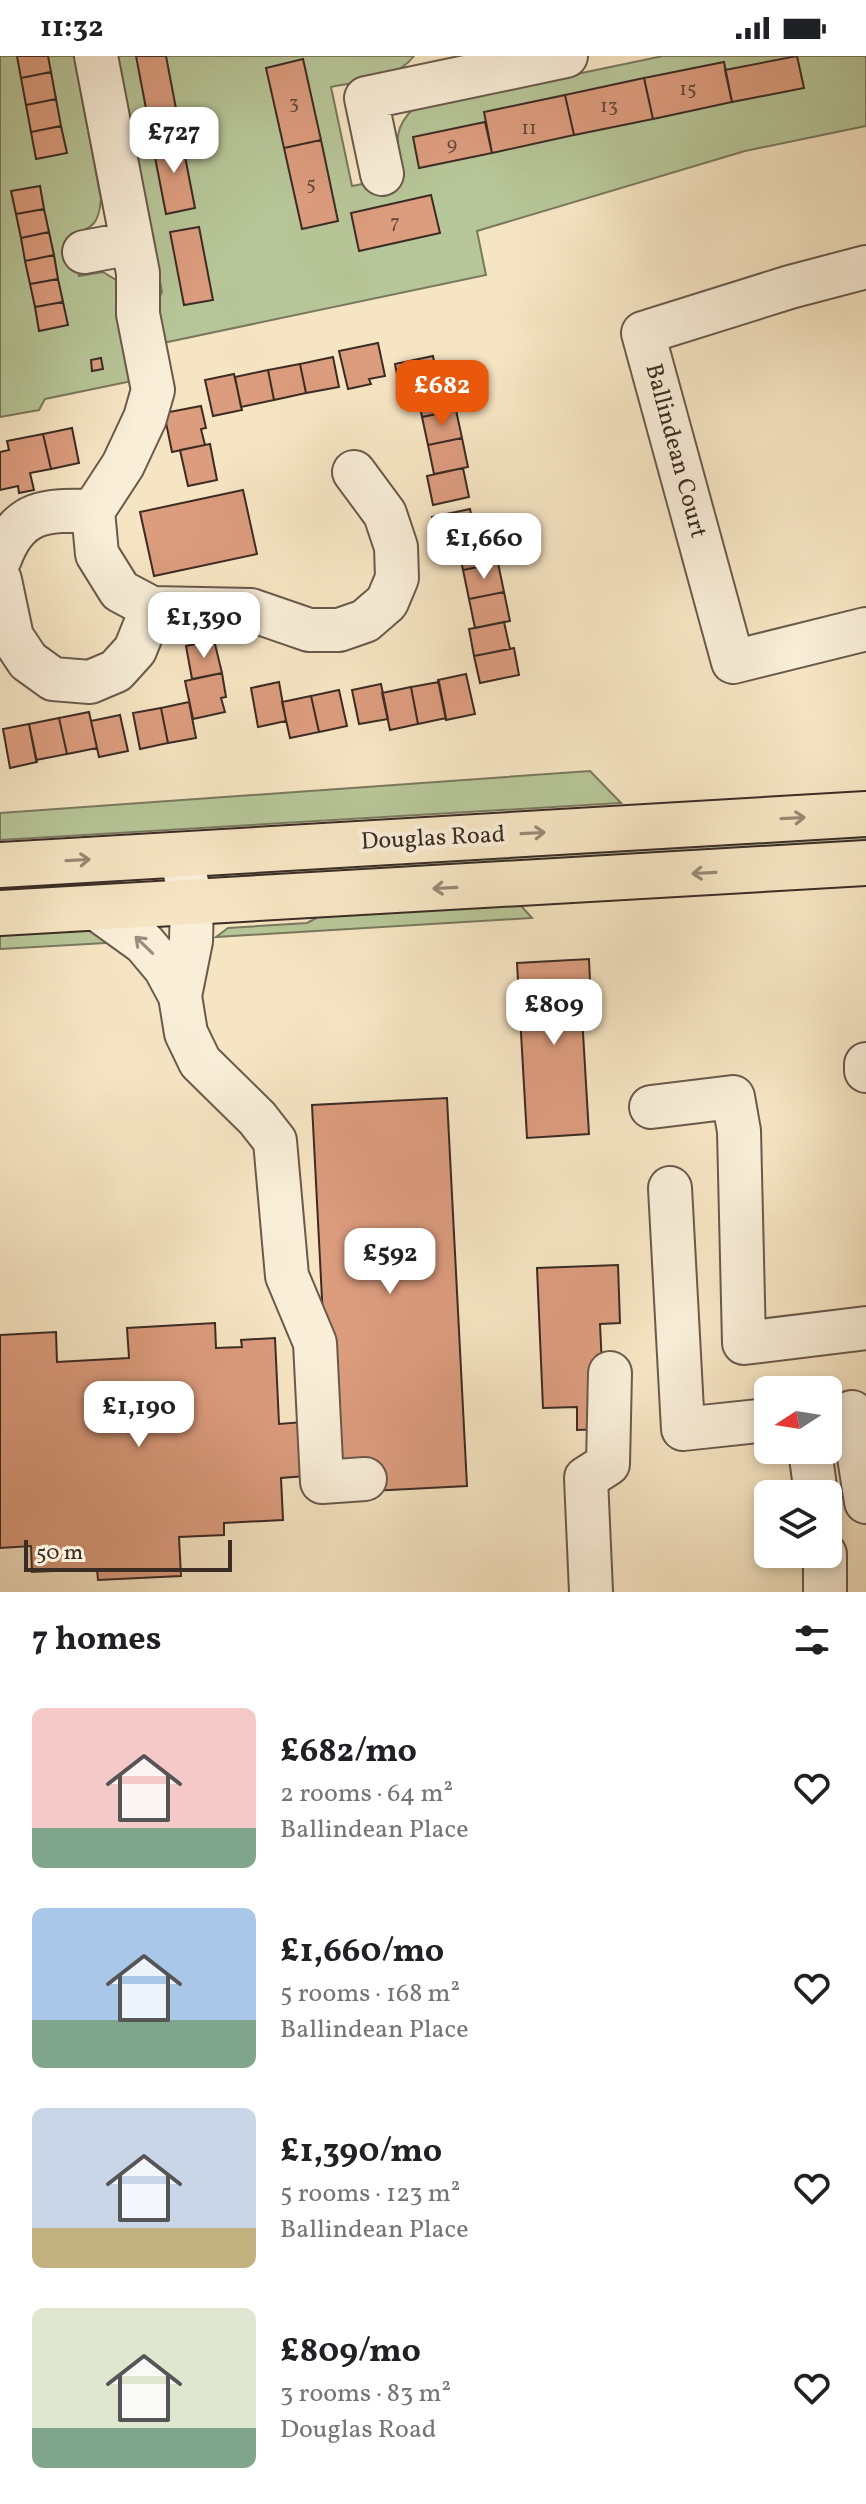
<!DOCTYPE html>
<meta charset="utf-8">
<style>
body{margin:0;font-family:Vollkorn,serif;background:#f2f2f2;color:#202124;height:100vh;display:flex;flex-direction:column;font-size:30px;white-space:nowrap}
*{box-sizing:border-box;margin:0}
p{font-size:26px;color:#757577}
.icon{flex:none;width:44px;height:44px;fill:none;stroke:currentColor;stroke-width:2;stroke-linecap:round;stroke-linejoin:round}
.map{position:relative;height:1536px;overflow:hidden}
.drawer{display:flex;flex-direction:column;background:#fff;flex:1}
.drawer>*{flex:none}
.needle{width:52px;rotate:258deg}
.fabs{position:absolute;left:754px;top:1320px;display:grid;gap:16px}
.fabs a{display:grid;place-items:center;width:88px;height:88px;border-radius:12px;background:#fff;box-shadow:0 4px 12px #0003;font-size:40px}
.scale{position:absolute;left:24px;bottom:20px;width:208px;box-sizing:border-box;padding-left:8px;border:4px solid #3b2c24;border-top:0;font-size:22px;line-height:28px;white-space:nowrap;color:#3b2c24;-webkit-text-stroke:6px #f9eed8;paint-order:stroke}
.price{position:absolute;translate:-50% -68px;padding:0 18px;border-radius:16px;background:#fff;color:#222;font-size:26px;line-height:52px;filter:drop-shadow(0 2px 4px #0008)}
.price::after{content:'';position:absolute;left:50%;top:48px;width:24px;height:18px;margin-left:-12px;background:inherit;clip-path:polygon(0 0,100% 0,50% 100%)}
.price.active{background:#ea580c;color:#fff}
ul{padding:0;list-style:none}
li{display:flex;align-items:center;gap:24px;height:200px;padding:0 32px}
li span{display:grid;place-items:center;flex:none;width:224px;height:160px;border-radius:12px;color:#555}
li>.icon{margin-inline-start:auto}
span .icon{width:96px;height:96px;fill:#fffc;stroke-width:1}
li b{font-size:34px}
h2{display:flex;justify-content:space-between;align-items:center;height:96px;padding:0 32px;font-size:34px}
.status{display:flex;justify-content:space-between;align-items:center;height:56px;padding:0 40px;background:#fff;direction:ltr}
.status svg{height:22px;fill:currentColor}
.map>svg:first-child{display:block}
.green{fill:#b7c698;stroke:#79795e;stroke-width:2}
.building{fill:#dc9c7e;stroke:#3b2c24;stroke-width:2}
.lines{fill:none;stroke-linecap:round;stroke-linejoin:round}
.minor-casing{stroke:#6a5a4c;stroke-width:46}
.major-casing{stroke:#3b2c24;stroke-width:48}
.minor{stroke:#f9eed8;stroke-width:42}
.major{stroke:#f6e5c3;stroke-width:44}
.oneway{stroke:#988874}
.oneway2{stroke:#9a8d7e}
.labels{text-anchor:middle;dominant-baseline:central;stroke-width:8;stroke-linejoin:round;paint-order:stroke}
.number-label{font-size:20px;fill:#63483a}
.street-label{font-size:24px;fill:#3b2c24;stroke:#f9eed8}
</style>
<div class="status"><b>11:32</b><svg viewBox="0 0 49 12"><path d="M0 12V9h3v3zM5 12V6h3v6zM10 12V3h3v9zM15 12V0h3v12zM26 1h20v11H26zM47 4h2v5h-2z"/></svg></div>
<div class="map">
<svg width="866" height="1536" viewBox="0 0 866 1536">
<rect width="100%" height="100%" fill="#f6e5c3"/>
<filter id="stains"><feTurbulence type="fractalNoise" baseFrequency=".0025" numOctaves="4"/><feColorMatrix values="0 0 0 0 .2 0 0 0 0 .09 0 0 0 0 .02 0 0 0 .5 -.17"/></filter>
<radialGradient id="worn" r=".72"><stop offset=".6" stop-color="#630" stop-opacity="0"/><stop offset="1" stop-color="#630" stop-opacity=".3"/></radialGradient>
<!-- green -->
<path class="green" d="M 0,0 L 74,0 L 101,143 C 99,166 94,173 71,178 L 79,220 L 103,216 L 116,224 L 137,324 L 45,343 L 39,354 L 0,361 Z
M 116,0 L 414,0 C 396,24 359,25 331,31 L 352,130 L 404,120 C 398,90 390,75 414,52 L 663,0 L 866,0 L 866,70 L 745,95 L 477,175 L 486,219 L 158,288 L 151,258 L 162,236 Z
M 590,715 L 621,747 L 0,784 L 0,757 Z
M 866,774 L 866,791 L 208,830 L 202,813 Z
M 53,822 L 77,833 L 0,843 L 0,825 Z
M 514,842 L 532,862 L 216,881 L 228,872 L 307,867 L 333,853 Z
M 69,869 L 100,874 L 124,886 L 0,893 L 0,873 Z"/>
<!-- building -->
<path class="building" d="M 17,0 L 48,0 L 51,16 L 21,22 Z
M 136,0 L 166,0 L 177,58 L 148,63 Z
M 797,0 L 804,32 L 732,46 L 725,14 Z
M 303,3 L 321,84 L 284,92 L 266,12 Z
M 724,6 L 732,46 L 653,63 L 644,22 Z
M 51,16 L 56,43 L 26,49 L 21,22 Z
M 644,22 L 653,63 L 574,79 L 565,39 Z
M 565,39 L 574,79 L 492,97 L 484,56 Z
M 56,43 L 61,70 L 31,76 L 26,49 Z
M 485,66 L 492,97 L 419,112 L 413,81 Z
M 61,70 L 67,97 L 36,103 L 31,76 Z
M 181,80 L 195,152 L 166,158 L 152,86 Z
M 321,84 L 338,165 L 302,173 L 284,92 Z
M 40,130 L 44,153 L 16,158 L 11,135 Z
M 431,139 L 440,177 L 359,195 L 351,157 Z
M 44,153 L 49,176 L 21,182 L 16,158 Z
M 199,171 L 213,244 L 184,249 L 170,176 Z
M 49,176 L 54,199 L 25,205 L 21,182 Z
M 54,199 L 58,223 L 30,228 L 25,205 Z
M 58,223 L 63,246 L 35,251 L 30,228 Z
M 63,246 L 68,269 L 39,275 L 35,251 Z
M 378,287 L 385,320 L 369,323 L 371,328 L 348,333 L 339,295 Z
M 433,300 L 438,327 L 400,335 L 395,308 Z
M 333,301 L 339,331 L 306,337 L 300,308 Z
M 101,302 L 103,313 L 92,315 L 91,304 Z
M 300,308 L 306,337 L 274,344 L 268,314 Z
M 268,314 L 274,344 L 241,351 L 235,321 Z
M 234,318 L 242,354 L 213,360 L 205,324 Z
M 450,325 L 456,354 L 422,361 L 416,332 Z
M 201,350 L 206,372 L 201,373 L 205,389 L 172,396 L 164,357 Z
M 456,354 L 462,382 L 428,389 L 422,361 Z
M 72,372 L 79,407 L 51,413 L 43,378 Z
M 43,378 L 51,413 L 30,417 L 34,434 L 19,437 L 18,430 L 0,434 L 0,396 L 9,394 L 7,385 Z
M 462,382 L 468,411 L 434,418 L 428,389 Z
M 210,388 L 217,424 L 188,430 L 180,394 Z
M 463,412 L 469,441 L 433,449 L 427,420 Z
M 243,434 L 257,498 L 154,520 L 140,456 Z
M 470,453 L 476,481 L 438,489 L 432,461 Z
M 492,478 L 498,507 L 463,514 L 457,485 Z
M 498,507 L 504,536 L 469,543 L 463,514 Z
M 504,536 L 510,565 L 475,572 L 469,543 Z
M 504,566 L 510,593 L 474,600 L 469,573 Z
M 214,584 L 222,617 L 192,623 L 186,590 Z
M 514,592 L 519,619 L 480,627 L 474,600 Z
M 222,617 L 226,641 L 221,642 L 225,656 L 193,663 L 185,625 Z
M 466,618 L 475,658 L 446,664 L 438,624 Z
M 279,626 L 286,665 L 258,671 L 251,632 Z
M 439,626 L 446,662 L 418,668 L 411,631 Z
M 381,628 L 388,663 L 359,668 L 352,634 Z
M 411,631 L 418,668 L 390,674 L 382,637 Z
M 339,634 L 347,670 L 319,676 L 311,640 Z
M 311,640 L 319,676 L 290,682 L 282,646 Z
M 189,646 L 196,682 L 168,687 L 161,652 Z
M 161,652 L 168,687 L 140,693 L 133,657 Z
M 89,656 L 97,692 L 67,698 L 59,662 Z
M 120,659 L 128,695 L 99,701 L 91,665 Z
M 59,662 L 67,698 L 36,704 L 29,668 Z
M 29,668 L 37,706 L 10,712 L 3,673 Z
M 589,903 L 590,925 L 580,926 L 589,1078 L 527,1082 L 517,907 Z
M 447,1042 L 467,1430 L 332,1437 L 312,1049 Z
M 618,1209 L 620,1267 L 600,1268 L 605,1373 L 577,1374 L 577,1351 L 543,1352 L 537,1212 Z
M 215,1267 L 216,1292 L 242,1291 L 241,1284 L 275,1282 L 279,1368 L 303,1366 L 306,1420 L 281,1422 L 283,1464 L 224,1467 L 224,1479 L 179,1481 L 181,1520 L 98,1524 L 97,1513 L 32,1516 L 31,1490 L 0,1492 L 0,1279 L 56,1276 L 57,1306 L 129,1302 L 127,1272 Z"/>
<g class="lines">
<defs>
<path id="minor" d="M 96,0 L 138,217 L 138,258 L 153,334 L 145,362 L 123,409 L 93,455 L 97,498 L 120,535 L 152,552 L 251,554 L 309,574 L 339,574 L 365,565 L 387,546 L 397,522 L 396,491 L 385,458 L 354,416
M 382,118 L 366,42 L 566,0
M 84,196 L 132,187
M 866,211 L 790,231 L 643,277 L 733,606 L 866,573
M 0,503 C 18,453 46,454 93,455
M 0,524 L 12,581 L 28,605 L 53,623 L 90,626 L 116,615 L 135,594 L 152,552
M 180,798 L 192,846 L 191,885 L 180,940
M 94,851 L 144,887 L 165,912 L 180,940 L 186,977 L 200,1006 L 257,1062 L 275,1085 L 287,1220 L 315,1287 L 322,1426 L 365,1423
M 866,1008 L 866,1015
M 651,1051 L 733,1041 L 739,1075 L 744,1287 L 866,1272
M 670,1132 L 683,1373 L 768,1364
M 852,1356 L 866,1446
M 810,1394 L 816,1438
M 825,1498 L 825,1536
M 591,1536 L 586,1422 L 608,1408 L 610,1317"/>
<path id="major" d="M 0,809 L 866,758
M 0,857 L 866,807"/>
</defs>
<!-- minor casing -->
<use href="#minor" class="minor-casing"/>
<!-- major casing -->
<use href="#major" class="major-casing"/>
<!-- minor -->
<use href="#minor" class="minor"/>
<!-- major -->
<use href="#major" class="major"/>
</g>
<!-- one-way arrows -->
<defs><path id="oneway-shaft" d="M-6 0H5M1.5-3L5.5 0L1.5 3" fill="none" stroke-width="1.6" stroke-linecap="round" stroke-linejoin="round" transform="scale(2)"/></defs>
<g class="oneway">
<use href="#oneway-shaft" transform="translate(793 762) rotate(-3)"/>
<use href="#oneway-shaft" transform="translate(533 777) rotate(-3)"/>
<use href="#oneway-shaft" transform="translate(78 804) rotate(-3)"/>
<use href="#oneway-shaft" transform="translate(704 817) rotate(177)"/>
<use href="#oneway-shaft" transform="translate(445 832) rotate(177)"/>
</g>
<use class="oneway2" href="#oneway-shaft" transform="translate(144 889) rotate(-136)"/>
<g class="labels">
<!-- number labels -->
<g class="number-label">
<text x="688" y="34">15</text>
<text x="294" y="48">3</text>
<text x="609" y="51">13</text>
<text x="529" y="73">11</text>
<text x="452" y="89">9</text>
<text x="311" y="129">5</text>
<text x="395" y="167">7</text>
</g>
<!-- street labels -->
<g class="street-label">
<text transform="translate(675 395) rotate(75)">Ballindean Court</text>
<text transform="translate(433 783) rotate(-3)">Douglas Road</text>
</g>
</g>
<rect width="100%" height="100%" filter="url(#stains)"/>
<rect width="100%" height="100%" fill="url(#worn)"/>
</svg>
<div class="fabs">
<a><svg class="needle" viewBox="-14 -14 28 28"><path d="M0-13l5 13h-10z" fill="#e53935"/><path d="M0 13l5-13h-10z" fill="#757577"/></svg></a>
<a><svg class="icon" aria-label="layers" viewBox="0 0 24 24"><path d="M12 4l9 5-9 5-9-5zM3 14l9 5 9-5"/></svg></a>
</div>
<div class="scale">50 m</div>
<b class="price" style="left:174px;top:119px">£727</b>
<b class="price active" style="left:442px;top:372px">£682</b>
<b class="price" style="left:484px;top:525px">£1,660</b>
<b class="price" style="left:204px;top:604px">£1,390</b>
<b class="price" style="left:554px;top:991px">£809</b>
<b class="price" style="left:390px;top:1240px">£592</b>
<b class="price" style="left:139px;top:1393px">£1,190</b>
</div>
<section class="drawer">
<h2>7 homes<svg class="icon" aria-label="filters" viewBox="0 0 24 24"><path d="M4 7h16M4 17h16"/><circle cx="9" cy="7" r="2"/><circle cx="15" cy="17" r="2"/></svg></h2>
<ul>
<li><span style="background:linear-gradient(#f6c9c9 75%,#7fa58c 0)"><svg class="icon" aria-label="home" viewBox="0 0 24 24"><path d="M3 11l9-7 9 7M6 9v11h12V9"/></svg></span><div><b>£682/mo</b><p>2 rooms · 64 m²</p><p>Ballindean Place</p></div><svg class="icon" aria-label="heart" viewBox="0 0 24 24"><path d="M12 20l-8-8c-3-5 5-10 8-4 3-6 11-1 8 4z"/></svg></li>
<li><span style="background:linear-gradient(#a9c7e8 70%,#7fa58c 0)"><svg class="icon" aria-label="home" viewBox="0 0 24 24"><path d="M3 11l9-7 9 7M6 9v11h12V9"/></svg></span><div><b>£1,660/mo</b><p>5 rooms · 168 m²</p><p>Ballindean Place</p></div><svg class="icon" aria-label="heart" viewBox="0 0 24 24"><path d="M12 20l-8-8c-3-5 5-10 8-4 3-6 11-1 8 4z"/></svg></li>
<li><span style="background:linear-gradient(#c9d6e8 75%,#c2b280 0)"><svg class="icon" aria-label="home" viewBox="0 0 24 24"><path d="M3 11l9-7 9 7M6 9v11h12V9"/></svg></span><div><b>£1,390/mo</b><p>5 rooms · 123 m²</p><p>Ballindean Place</p></div><svg class="icon" aria-label="heart" viewBox="0 0 24 24"><path d="M12 20l-8-8c-3-5 5-10 8-4 3-6 11-1 8 4z"/></svg></li>
<li><span style="background:linear-gradient(#dfe7d0 75%,#7fa58c 0)"><svg class="icon" aria-label="home" viewBox="0 0 24 24"><path d="M3 11l9-7 9 7M6 9v11h12V9"/></svg></span><div><b>£809/mo</b><p>3 rooms · 83 m²</p><p>Douglas Road</p></div><svg class="icon" aria-label="heart" viewBox="0 0 24 24"><path d="M12 20l-8-8c-3-5 5-10 8-4 3-6 11-1 8 4z"/></svg></li>
</ul>
</section>
